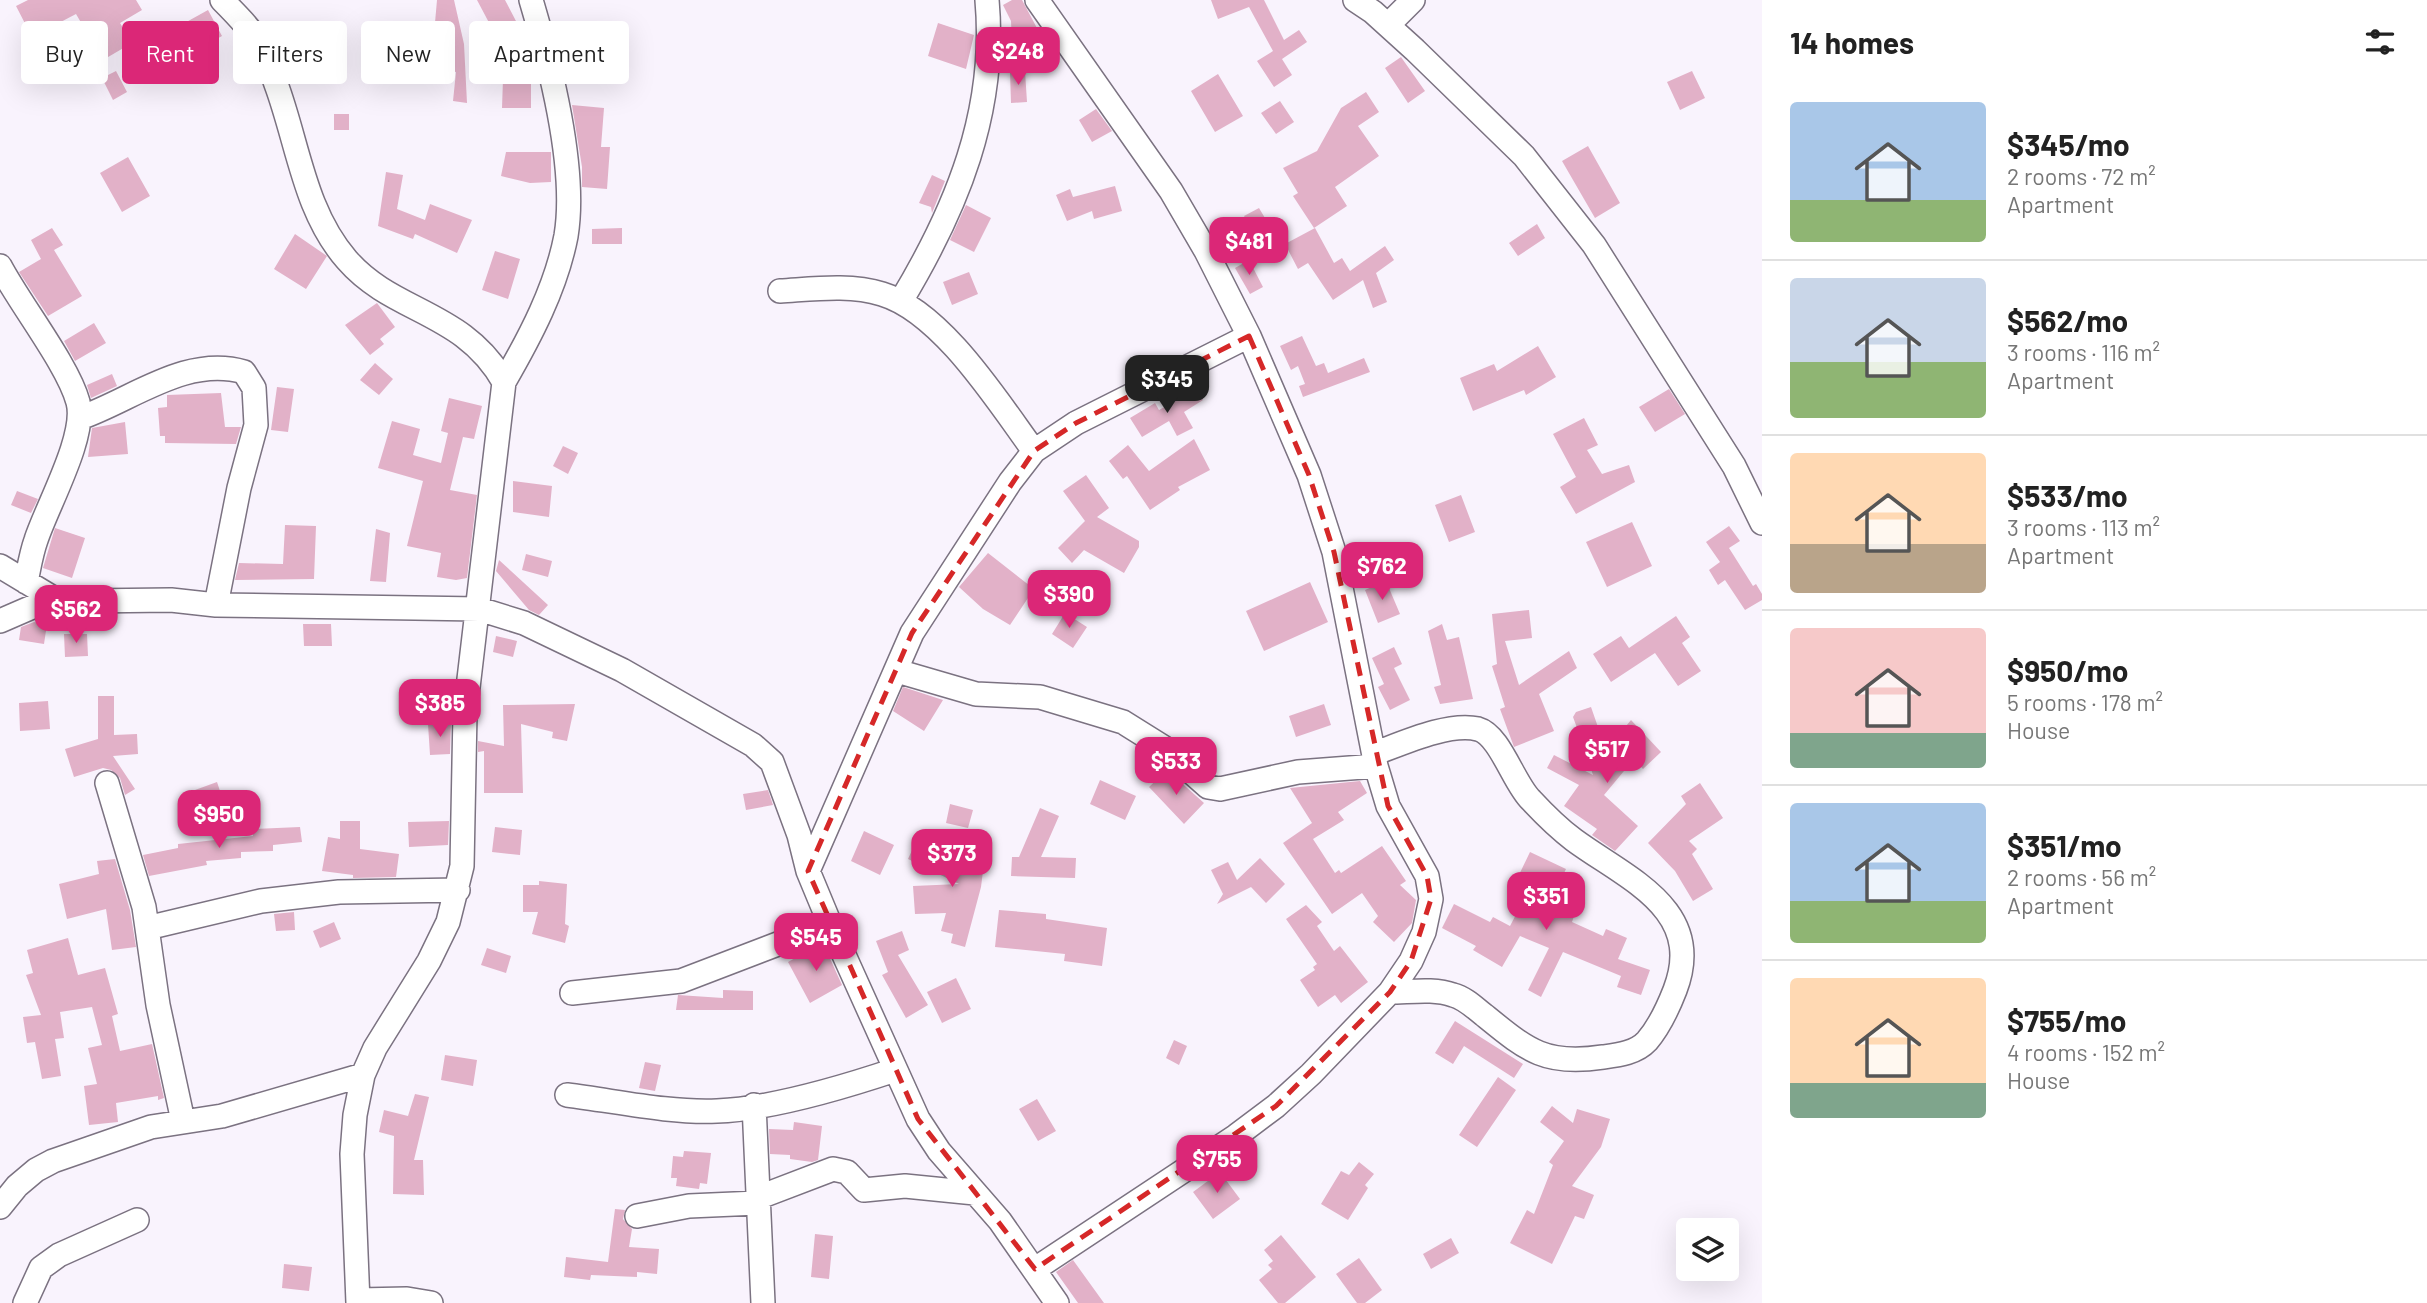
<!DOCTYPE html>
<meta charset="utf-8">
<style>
body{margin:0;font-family:Barlow,sans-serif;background:#f2f2f2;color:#222;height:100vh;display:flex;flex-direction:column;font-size:26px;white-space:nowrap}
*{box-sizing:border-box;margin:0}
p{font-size:23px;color:#767676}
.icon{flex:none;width:38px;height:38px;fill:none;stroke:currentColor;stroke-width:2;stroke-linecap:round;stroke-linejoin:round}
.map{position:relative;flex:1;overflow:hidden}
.details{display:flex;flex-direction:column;background:#fff;width:665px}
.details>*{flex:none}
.guide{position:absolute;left:21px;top:21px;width:665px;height:63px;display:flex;gap:14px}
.controls{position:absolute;left:1676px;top:1218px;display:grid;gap:14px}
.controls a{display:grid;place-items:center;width:63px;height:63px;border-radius:7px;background:#fff;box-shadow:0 7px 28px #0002;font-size:35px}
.price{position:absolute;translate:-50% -60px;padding:0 16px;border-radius:14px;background:#db2777;color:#fff;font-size:23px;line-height:46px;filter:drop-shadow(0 2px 4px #0008)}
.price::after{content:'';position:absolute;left:50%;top:42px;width:21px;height:16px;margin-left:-10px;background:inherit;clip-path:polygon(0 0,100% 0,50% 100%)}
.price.active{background:#222;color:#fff}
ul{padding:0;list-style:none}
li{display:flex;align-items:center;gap:21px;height:175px;padding:0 28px}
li+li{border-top:2px solid #e0e0e0}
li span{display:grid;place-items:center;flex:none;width:196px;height:140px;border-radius:7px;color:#555}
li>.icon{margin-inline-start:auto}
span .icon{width:84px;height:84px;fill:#fffc;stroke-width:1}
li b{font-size:30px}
h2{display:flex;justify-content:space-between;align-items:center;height:84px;padding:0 28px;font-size:30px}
.tag{padding:0 24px;border-radius:7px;background:#fff;box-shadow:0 7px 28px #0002;font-size:24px;line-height:63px}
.tag.active{background:#db2777;color:#fff}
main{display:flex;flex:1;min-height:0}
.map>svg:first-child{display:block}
.building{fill:#e2b1c8}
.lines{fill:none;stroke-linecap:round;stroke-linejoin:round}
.minor-casing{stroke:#7b7281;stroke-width:26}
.minor{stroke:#fff;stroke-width:23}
.marked{fill:none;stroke:#d62828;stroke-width:5;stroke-dasharray:14 9;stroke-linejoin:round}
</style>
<main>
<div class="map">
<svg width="1762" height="1303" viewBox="0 0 1762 1303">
<rect width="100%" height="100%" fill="#f9f3fd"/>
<!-- building -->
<path class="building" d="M 28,0 L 136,0 L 142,10 L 120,23 L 132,43 L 103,60 L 76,14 L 32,37 L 16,6 Z
M 437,0 L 454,0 L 464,44 L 467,103 L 453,101 L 456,72 L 431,68 Z
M 477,0 L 505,0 L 517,23 L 495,34 Z
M 1012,0 L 1022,0 L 1038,30 L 1039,51 L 1018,52 L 1018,43 L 1012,43 L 1011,21 L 1003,5 Z
M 1211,0 L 1264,0 L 1284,40 L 1299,30 L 1307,42 L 1282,59 L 1292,75 L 1274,87 L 1257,61 L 1273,51 L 1249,7 L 1218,19 Z
M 208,10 L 222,36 L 195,51 L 181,25 Z
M 938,23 L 974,35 L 966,69 L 928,56 Z
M 1401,57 L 1425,91 L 1408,103 L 1385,68 Z
M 116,71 L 127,92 L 113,100 L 102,78 Z
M 1025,71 L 1027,102 L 1011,103 L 1010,72 Z
M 1692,71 L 1705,98 L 1680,110 L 1667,82 Z
M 1218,74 L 1243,116 L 1215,132 L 1191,91 Z
M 503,79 L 531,80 L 531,108 L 502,108 Z
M 1366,92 L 1379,112 L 1358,126 L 1379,156 L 1335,187 L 1347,206 L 1314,228 L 1293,196 L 1298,193 L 1283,168 L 1317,151 L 1341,108 Z
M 1280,101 L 1294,122 L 1276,134 L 1261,113 Z
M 572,105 L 604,108 L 601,147 L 610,147 L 607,189 L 582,187 L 582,167 Z
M 1096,109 L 1112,131 L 1092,142 L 1079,120 Z
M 334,114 L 349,114 L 349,130 L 334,130 Z
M 1588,146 L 1620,203 L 1595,218 L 1562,161 Z
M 506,152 L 551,152 L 551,182 L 530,183 L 501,176 Z
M 128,157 L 150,196 L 122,212 L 100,173 Z
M 386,172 L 403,175 L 397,209 L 425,220 L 430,204 L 472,220 L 457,253 L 415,234 L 413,239 L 378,226 Z
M 932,175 L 945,181 L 932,213 L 931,207 L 919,203 Z
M 1115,186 L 1122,211 L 1094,219 L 1092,211 L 1067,221 L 1056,195 L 1070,189 L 1073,197 Z
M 966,205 L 991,218 L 974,252 L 950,240 Z
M 1259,208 L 1274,233 L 1258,241 L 1244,216 Z
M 1537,224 L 1545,238 L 1518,256 L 1509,243 Z
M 52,228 L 63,245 L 54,250 L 82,296 L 48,316 L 19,272 L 41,259 L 31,240 Z
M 622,228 L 622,244 L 592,244 L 592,229 Z
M 1315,228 L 1334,263 L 1342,258 L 1350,271 L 1385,246 L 1394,260 L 1376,273 L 1387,302 L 1373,308 L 1363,280 L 1333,300 L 1308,263 L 1298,269 L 1285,244 Z
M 295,234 L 327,256 L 306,289 L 274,269 Z
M 495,251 L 520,259 L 508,299 L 482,290 Z
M 1249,260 L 1263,287 L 1250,294 L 1235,268 Z
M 969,272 L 978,294 L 952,305 L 943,282 Z
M 377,303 L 395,327 L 380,339 L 384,344 L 370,355 L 345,325 Z
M 94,323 L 106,343 L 75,361 L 64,341 Z
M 1302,336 L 1316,366 L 1324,363 L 1328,373 L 1364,358 L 1370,372 L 1303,397 L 1299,386 L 1305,384 L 1298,366 L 1291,370 L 1280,346 Z
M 1538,346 L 1556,377 L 1526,395 L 1524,390 L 1473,411 L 1460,378 L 1494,364 L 1497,371 Z
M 375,363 L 393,379 L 379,395 L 360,380 Z
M 112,374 L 117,386 L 91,398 L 87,385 Z
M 277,387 L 294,389 L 288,432 L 271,430 Z
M 1197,389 L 1203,400 L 1184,412 L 1193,428 L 1177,436 L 1169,421 L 1142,437 L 1130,418 L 1155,403 L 1159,410 Z
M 1669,389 L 1685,414 L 1655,432 L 1639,407 Z
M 221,393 L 225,427 L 241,427 L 236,444 L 165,443 L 165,436 L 160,436 L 158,408 L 167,407 L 167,395 Z
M 449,398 L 482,406 L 474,439 L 463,437 L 450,490 L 477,495 L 467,578 L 456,580 L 437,577 L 441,553 L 407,546 L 423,481 L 378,468 L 392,421 L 420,429 L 413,455 L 441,463 L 448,433 L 441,431 Z
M 1584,418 L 1598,445 L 1587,450 L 1602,474 L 1629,465 L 1635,482 L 1576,514 L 1560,487 L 1576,477 L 1553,434 Z
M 125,422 L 128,454 L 88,457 L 92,428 Z
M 1194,439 L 1210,470 L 1178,487 L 1180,490 L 1150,510 L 1127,476 L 1123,479 L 1109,461 L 1128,445 L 1149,471 Z
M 563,446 L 578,453 L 568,474 L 553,466 Z
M 1086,475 L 1109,508 L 1097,517 L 1139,541 L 1139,547 L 1124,573 L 1084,550 L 1072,563 L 1058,548 L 1085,521 L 1063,491 Z
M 513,481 L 552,486 L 549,517 L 513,512 Z
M 17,491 L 38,499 L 31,513 L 11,505 Z
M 1461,495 L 1475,532 L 1449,542 L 1435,505 Z
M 1632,522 L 1652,566 L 1607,587 L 1586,542 Z
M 285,525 L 316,526 L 314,579 L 235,580 L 239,563 L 283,564 Z
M 1729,526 L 1740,541 L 1729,548 L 1753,586 L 1756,584 L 1762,594 L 1762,600 L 1745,610 L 1725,580 L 1718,585 L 1709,570 L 1720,562 L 1706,542 Z
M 55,528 L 85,538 L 72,578 L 43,568 Z
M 376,529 L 390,533 L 386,582 L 370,581 Z
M 988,553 L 1034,589 L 1010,625 L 983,609 L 959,587 Z
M 526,554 L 552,561 L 548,577 L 522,570 Z
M 499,560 L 548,605 L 539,615 L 529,610 L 496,571 Z
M 1386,581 L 1400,614 L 1378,623 L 1365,590 Z
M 1310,582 L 1328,622 L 1264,651 L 1246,611 Z
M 1529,610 L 1532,638 L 1505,641 L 1519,685 L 1569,651 L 1577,668 L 1539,694 L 1554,731 L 1514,747 L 1500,709 L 1505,707 L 1492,666 L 1497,664 L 1492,614 Z
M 1065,613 L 1087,627 L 1073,648 L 1052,634 Z
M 1676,616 L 1690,637 L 1682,643 L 1701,671 L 1678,686 L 1655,653 L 1611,682 L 1593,654 L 1621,636 L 1629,648 Z
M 34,622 L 47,624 L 44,644 L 19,640 L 21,627 Z
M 303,624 L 331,624 L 332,646 L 304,646 Z
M 1442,624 L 1447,640 L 1459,637 L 1473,699 L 1440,704 L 1434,687 L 1441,685 L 1428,631 Z
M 64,634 L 87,634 L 88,656 L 65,657 Z
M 496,636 L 517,641 L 513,657 L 493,652 Z
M 1394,647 L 1402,664 L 1394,668 L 1410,700 L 1390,710 L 1378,687 L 1384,684 L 1372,658 Z
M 903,687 L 943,700 L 924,731 L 893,711 Z
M 98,696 L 114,696 L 114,735 L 137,734 L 138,754 L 113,756 L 135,789 L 125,795 L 120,778 L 111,770 L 103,768 L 74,777 L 65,749 L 98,739 Z
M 48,701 L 50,729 L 20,731 L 19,703 Z
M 575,704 L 567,741 L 552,738 L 553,732 L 521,724 L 523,793 L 484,793 L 484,751 L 478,752 L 478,741 L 504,746 L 503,705 Z
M 1324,704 L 1331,725 L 1296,737 L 1289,716 Z
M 1591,707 L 1599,730 L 1580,736 L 1573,717 L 1576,712 Z
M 1631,720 L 1661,752 L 1643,769 L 1634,759 L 1604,795 L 1638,826 L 1615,851 L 1592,835 L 1597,829 L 1564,806 L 1579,785 L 1547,768 L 1554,755 L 1593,775 L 1591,769 Z
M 451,723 L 450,754 L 430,755 L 428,724 Z
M 1167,770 L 1204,803 L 1184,824 L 1149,787 Z
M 1100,780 L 1136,796 L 1125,820 L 1090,804 Z
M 1360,781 L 1367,793 L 1338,812 L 1344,820 L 1313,839 L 1335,873 L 1339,870 L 1341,873 L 1382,846 L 1406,881 L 1400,885 L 1416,900 L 1412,923 L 1394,942 L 1373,922 L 1378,916 L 1362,893 L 1332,914 L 1283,843 L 1312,823 L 1290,788 Z
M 217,782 L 224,803 L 201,810 L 195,790 Z
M 1700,783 L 1723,818 L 1689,841 L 1697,849 L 1692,854 L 1713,889 L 1693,901 L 1675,871 L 1648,843 L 1686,804 L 1681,796 Z
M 768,790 L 773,805 L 746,810 L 743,794 Z
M 950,804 L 973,810 L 968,828 L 946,823 Z
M 1040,808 L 1059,816 L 1041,857 L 1076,858 L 1075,878 L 1011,876 L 1012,857 L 1019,857 Z
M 340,821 L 360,821 L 360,849 L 399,854 L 396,877 L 353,878 L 353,875 L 322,871 L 328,837 L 340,839 Z
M 449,821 L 448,845 L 409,847 L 408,822 Z
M 300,827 L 302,842 L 273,845 L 273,851 L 241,852 L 241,858 L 206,861 L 207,865 L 149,876 L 143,855 L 178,848 L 178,844 L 253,836 L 252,829 Z
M 495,827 L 522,830 L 520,855 L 492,852 Z
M 864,831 L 894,845 L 880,875 L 851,861 Z
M 961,843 L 986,847 L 981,887 L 965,947 L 951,943 L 953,934 L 941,931 L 946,913 L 915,914 L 913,886 L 959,884 L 908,859 L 914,846 L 957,866 Z
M 1530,852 L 1566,869 L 1548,906 L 1574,916 L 1572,922 L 1603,936 L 1606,929 L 1627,938 L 1618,959 L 1650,970 L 1641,995 L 1617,987 L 1621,976 L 1563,952 L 1541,997 L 1528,990 L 1549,948 L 1520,936 L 1502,967 L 1473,950 L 1476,946 L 1442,928 L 1454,904 L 1490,922 L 1493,917 L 1510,926 L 1531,886 L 1517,879 Z
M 1260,858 L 1285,884 L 1266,903 L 1251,887 L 1217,904 L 1223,894 L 1211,870 L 1228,862 L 1237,880 Z
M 115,859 L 130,910 L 136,947 L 112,950 L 106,909 L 67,919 L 59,884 L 99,874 L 97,861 Z
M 539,881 L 567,884 L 565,924 L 569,926 L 565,943 L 532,934 L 538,912 L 523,912 L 523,885 L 539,885 Z
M 1306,905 L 1322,922 L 1317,926 L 1334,951 L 1340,946 L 1368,982 L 1341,1003 L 1335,995 L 1318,1007 L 1300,980 L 1315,970 L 1313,967 L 1317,964 L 1286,919 Z
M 999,910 L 1046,914 L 1046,919 L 1107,928 L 1102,966 L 1064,961 L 1065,954 L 995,947 Z
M 294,912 L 295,930 L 276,931 L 274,914 Z
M 334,922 L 341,939 L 320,948 L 313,931 Z
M 902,931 L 909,950 L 898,955 L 928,1005 L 906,1018 L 882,975 L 888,972 L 876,941 Z
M 68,938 L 78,975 L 105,968 L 118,1014 L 112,1016 L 120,1051 L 152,1044 L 164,1098 L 158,1100 L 158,1096 L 116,1103 L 118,1122 L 89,1125 L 84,1086 L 97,1084 L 88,1048 L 102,1045 L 92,1007 L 60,1012 L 64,1038 L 55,1039 L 61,1076 L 42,1079 L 35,1042 L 27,1043 L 23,1017 L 41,1015 L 26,975 L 33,973 L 27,950 Z
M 823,943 L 842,985 L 810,1003 L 788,962 Z
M 487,948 L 511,956 L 506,973 L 481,965 Z
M 956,978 L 971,1009 L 942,1023 L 927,992 Z
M 723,990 L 753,991 L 753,1010 L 676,1010 L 678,995 L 723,998 Z
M 1455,1021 L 1523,1064 L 1514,1078 L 1464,1046 L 1453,1064 L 1435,1053 Z
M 1174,1040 L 1187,1046 L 1179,1065 L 1166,1058 Z
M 445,1055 L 477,1060 L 473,1086 L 441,1080 Z
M 645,1062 L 661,1065 L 655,1091 L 639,1088 Z
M 1498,1077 L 1516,1090 L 1477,1147 L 1459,1135 Z
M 415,1094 L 429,1097 L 414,1160 L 423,1160 L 424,1195 L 393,1194 L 394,1136 L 379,1132 L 384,1110 L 408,1116 Z
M 1037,1099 L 1056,1131 L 1038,1141 L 1019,1109 Z
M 1552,1106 L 1573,1123 L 1577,1109 L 1610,1119 L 1601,1147 L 1572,1186 L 1594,1195 L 1584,1219 L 1575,1216 L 1552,1264 L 1510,1243 L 1527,1210 L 1534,1214 L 1553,1165 L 1549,1162 L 1564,1141 L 1540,1122 Z
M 794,1122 L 822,1126 L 818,1160 L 812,1162 L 790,1159 L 790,1155 L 770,1154 L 769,1129 L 793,1130 Z
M 684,1151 L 711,1153 L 707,1184 L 700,1183 L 699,1189 L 676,1186 L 677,1178 L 671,1178 L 673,1156 L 683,1157 Z
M 1359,1162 L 1374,1174 L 1365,1185 L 1368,1188 L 1348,1220 L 1321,1204 L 1341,1171 L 1349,1175 Z
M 1220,1172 L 1240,1199 L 1213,1219 L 1193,1192 Z
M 615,1209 L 625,1210 L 623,1219 L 632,1229 L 629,1247 L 659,1249 L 657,1274 L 637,1272 L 637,1277 L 591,1275 L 590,1280 L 564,1277 L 566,1257 L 608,1262 Z
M 815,1234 L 833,1236 L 829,1279 L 811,1277 Z
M 1281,1235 L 1316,1277 L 1285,1303 L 1278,1303 L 1259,1280 L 1272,1269 L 1268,1265 L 1273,1261 L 1264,1250 Z
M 1451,1238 L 1459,1253 L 1431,1269 L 1423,1254 Z
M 1359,1258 L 1382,1290 L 1365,1303 L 1357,1303 L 1336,1274 Z
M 1073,1260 L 1104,1303 L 1078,1303 L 1056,1272 Z
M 284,1264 L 312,1267 L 309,1291 L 282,1288 Z"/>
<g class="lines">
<defs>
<path id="minor" d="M 222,0 C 236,14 250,28 260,44 C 267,56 271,71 276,84 C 298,143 304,211 347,260 C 394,314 463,310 504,382 L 465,713 L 462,866 L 448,922 L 429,961 L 375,1048 L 363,1075 L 355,1115 L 352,1154 L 358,1303
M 1355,0 L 1373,12 L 1415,50 L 1524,156 L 1594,245 L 1734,466 L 1762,523
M 1388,25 L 1413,0
M 0,266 C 20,304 68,365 78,402 C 87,436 47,506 36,540 C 31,554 29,568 26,582
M 780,291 C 814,289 850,284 882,294 C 942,312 998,402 1034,451
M 901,301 C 957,208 997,111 987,0
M 504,382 C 530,337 556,288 566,236 C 577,170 550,64 531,0
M 80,418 C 132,400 186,355 244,372 L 254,388 L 256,425 L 239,488 L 216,605
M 0,566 L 53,598 L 85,601 L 171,600 L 216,605 L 479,609 L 524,623 L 622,670 L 753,745 L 772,762 L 799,835 L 808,871 L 830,924 L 918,1119 L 939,1151 L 1000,1221 L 1057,1303
M 0,621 L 53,598
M 897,671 L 976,694 L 1040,697 L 1123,722 L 1163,747 L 1208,787 L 1220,789 L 1298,772 L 1376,766
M 1376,753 C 1403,743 1449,722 1478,729 C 1500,735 1514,784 1531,800 C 1544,814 1558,828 1574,840 C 1627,879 1706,909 1675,990 C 1668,1008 1659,1027 1647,1041 C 1636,1053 1618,1055 1603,1057 C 1545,1066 1527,1050 1484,1015 C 1475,1008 1465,998 1453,995 C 1434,988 1410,992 1390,992
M 107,783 L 144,907 L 158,1005 L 183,1121
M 808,871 L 912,633 L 1010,482 L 1034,451 L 1076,423 L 1249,336
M 147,928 L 261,901 L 339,892 L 458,890
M 572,993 L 681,981 L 830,924
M 567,1095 C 616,1101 668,1113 717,1111 C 770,1109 844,1087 895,1070
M 754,1105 L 763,1303
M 757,1198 L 833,1169 L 847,1172 L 864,1190 L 905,1186 L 975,1193
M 0,1207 L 17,1186 L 36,1170 L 53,1161 L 151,1127 L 222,1116 L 363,1075
M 637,1216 L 689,1206 L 757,1203
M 1035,1269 L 1236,1136 L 1276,1106 L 1311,1074 L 1390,992 L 1411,961 L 1424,932 L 1431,899 L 1427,876 L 1388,806 L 1376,766 L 1334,552 L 1309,475 L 1249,336 L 1206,251 L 1171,191 L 1037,0
M 358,1300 L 407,1299 L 431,1303
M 25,1303 L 41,1268 L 59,1255 L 137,1220"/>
</defs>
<!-- minor casing -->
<use href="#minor" class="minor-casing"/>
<!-- minor -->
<use href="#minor" class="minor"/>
</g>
<!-- marked area -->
<path class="marked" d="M 1249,336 L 1309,475 L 1334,552 L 1388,806 L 1427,876 L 1431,899 L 1411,961 L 1390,992 L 1276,1106 L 1035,1269 L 918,1119 L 808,871 L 912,633 L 1034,451 L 1076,423 Z"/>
</svg>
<div class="controls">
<a><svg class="icon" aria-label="layers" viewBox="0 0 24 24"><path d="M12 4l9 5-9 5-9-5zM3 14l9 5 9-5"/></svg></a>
</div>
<b class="price" style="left:1018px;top:87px">$248</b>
<b class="price" style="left:1249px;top:277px">$481</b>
<b class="price active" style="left:1167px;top:415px">$345</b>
<b class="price" style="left:1382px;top:602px">$762</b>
<b class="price" style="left:1069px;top:630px">$390</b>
<b class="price" style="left:76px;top:645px">$562</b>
<b class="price" style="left:440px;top:739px">$385</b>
<b class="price" style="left:1607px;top:785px">$517</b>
<b class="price" style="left:1176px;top:797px">$533</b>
<b class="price" style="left:219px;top:850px">$950</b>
<b class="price" style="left:952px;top:889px">$373</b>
<b class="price" style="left:1546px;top:932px">$351</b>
<b class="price" style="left:816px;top:973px">$545</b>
<b class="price" style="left:1217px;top:1195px">$755</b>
<div class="guide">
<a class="tag">Buy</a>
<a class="tag active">Rent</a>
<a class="tag">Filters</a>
<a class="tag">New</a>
<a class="tag">Apartment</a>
</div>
</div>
<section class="details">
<h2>14 homes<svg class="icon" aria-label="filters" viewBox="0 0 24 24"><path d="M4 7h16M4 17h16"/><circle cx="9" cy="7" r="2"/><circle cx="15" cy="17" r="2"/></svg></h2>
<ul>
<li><span style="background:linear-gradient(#a9c7e8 70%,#8fb573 0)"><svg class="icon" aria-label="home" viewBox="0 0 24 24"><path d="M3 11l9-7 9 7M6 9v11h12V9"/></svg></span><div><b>$345/mo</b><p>2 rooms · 72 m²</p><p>Apartment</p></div></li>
<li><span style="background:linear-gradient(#c9d6e8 60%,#8fb573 0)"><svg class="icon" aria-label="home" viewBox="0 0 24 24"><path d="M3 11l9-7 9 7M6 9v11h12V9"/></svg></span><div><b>$562/mo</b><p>3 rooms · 116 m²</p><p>Apartment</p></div></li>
<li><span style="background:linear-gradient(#ffd9b3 65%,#b9a48a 0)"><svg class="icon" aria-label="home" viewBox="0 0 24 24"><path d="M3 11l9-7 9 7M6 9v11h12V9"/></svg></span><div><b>$533/mo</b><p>3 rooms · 113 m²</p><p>Apartment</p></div></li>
<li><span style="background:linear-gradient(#f6c9c9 75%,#7fa58c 0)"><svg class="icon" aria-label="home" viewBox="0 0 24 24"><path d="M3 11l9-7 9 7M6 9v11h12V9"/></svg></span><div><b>$950/mo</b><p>5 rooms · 178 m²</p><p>House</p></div></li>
<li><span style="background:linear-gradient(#a9c7e8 70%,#8fb573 0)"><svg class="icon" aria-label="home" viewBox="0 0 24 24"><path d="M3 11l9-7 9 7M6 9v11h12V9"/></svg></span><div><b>$351/mo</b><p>2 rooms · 56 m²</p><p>Apartment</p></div></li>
<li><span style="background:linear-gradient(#ffd9b3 75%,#7fa58c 0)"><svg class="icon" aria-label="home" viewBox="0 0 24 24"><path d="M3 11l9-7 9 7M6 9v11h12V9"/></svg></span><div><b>$755/mo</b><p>4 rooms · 152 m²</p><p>House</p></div></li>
</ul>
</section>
</main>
